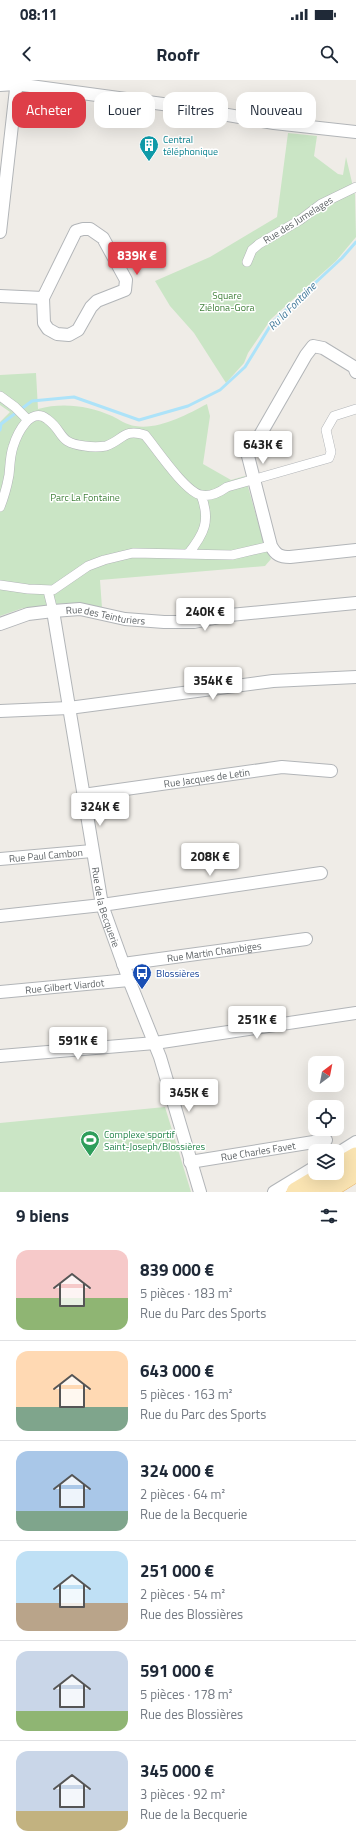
<!DOCTYPE html>
<html lang="fr">
<meta charset="utf-8">
<style>
body{margin:0;font-family:"Titillium Web",sans-serif;background:#f6f6f7;color:#1f2937;height:100vh;display:flex;flex-direction:column;font-size:15px;white-space:nowrap}
*{box-sizing:border-box;margin:0}
p{font-size:13px;color:#747a83}
.icon{flex:none;width:22px;height:22px;fill:none;stroke:currentColor;stroke-width:2;stroke-linecap:round;stroke-linejoin:round}
.map{position:relative;height:1112px;overflow:hidden}
.details{display:flex;flex-direction:column;background:#fff;flex:1}
.details>*{flex:none}
.guide{position:absolute;left:12px;top:12px;width:332px;height:36px;display:flex;gap:8px}
.needle{width:26px;rotate:32deg}
.tools{position:absolute;left:308px;top:976px;display:grid;gap:8px}
.tools a{display:grid;place-items:center;width:36px;height:36px;border-radius:8px;background:#fff;box-shadow:0 4px 16px #0002;font-size:20px}
.price{position:absolute;translate:-50% -34px;padding:0 9px;border-radius:4px;background:#fff;color:#222;font-size:13px;line-height:26px;filter:drop-shadow(0 1px 2px #0008)}
.price::after{content:'';position:absolute;left:50%;top:24px;width:12px;height:9px;margin-left:-6px;background:inherit;clip-path:polygon(0 0,100% 0,50% 100%)}
.price.selected{background:#de3e48;color:#fff}
ul{padding:0;list-style:none}
li{display:flex;align-items:center;gap:12px;height:100px;padding:0 16px}
li+li{border-top:1px solid #e0e1e3}
li span{display:grid;place-items:center;flex:none;width:112px;height:80px;border-radius:12px;color:#555}
li>.icon{margin-inline-start:auto}
span .icon{width:48px;height:48px;fill:#fffc;stroke-width:1}
li b{font-size:17px}
h2{display:flex;justify-content:space-between;align-items:center;height:48px;padding:0 16px;font-size:17px}
.tag{padding:0 14px;border-radius:12px;background:#fff;box-shadow:0 4px 16px #0002;font-size:14px;line-height:36px}
.tag.selected{background:#de3e48;color:#fff}
.status{display:flex;justify-content:space-between;align-items:center;height:28px;padding:0 20px;background:#fff;direction:ltr}
.status svg{height:11px;fill:currentColor}
header{display:flex;justify-content:space-between;align-items:center;height:52px;padding:0 16px;background:#fff;font-size:18px;font-weight:700}
.map>svg:first-child{display:block}
.green{fill:#cae5c5}
.lines{fill:none;stroke-linecap:round;stroke-linejoin:round}
.stream{stroke:#ade3f9;stroke-width:3}
.pedestrian-casing{stroke:#b2b5b8;stroke-width:10}
.minor-casing{stroke:#b2b5b8;stroke-width:14}
.primary-casing{stroke:#e8b267;stroke-width:20}
.pedestrian{stroke:#fff;stroke-width:9}
.minor{stroke:#fff;stroke-width:12}
.primary{stroke:#fae4b2;stroke-width:19}
.labels{text-anchor:middle;dominant-baseline:central;stroke-width:3;stroke-linejoin:round;paint-order:stroke}
.culture-label{font-size:10px;fill:#0d838f;stroke:#fff;text-anchor:start}
.street-label{font-size:10px;fill:#5e6366;stroke:#fff}
.park-label{font-size:10px;fill:#41813b;stroke:#fff}
.transit-label{font-size:10px;fill:#164399;stroke:#fff;text-anchor:start}
.leisure-label{font-size:10px;fill:#27864d;stroke:#fff;text-anchor:start}
.water-label{font-size:11px;font-style:italic;fill:#437a9b;stroke:#fff}
</style>
<div class="status"><b>08:11</b><svg viewBox="0 0 49 12"><path d="M0 12V9h3v3zM5 12V6h3v6zM10 12V3h3v9zM15 12V0h3v12zM26 1h20v11H26zM47 4h2v5h-2z"/></svg></div>
<header><svg class="icon" aria-label="back" viewBox="0 0 24 24"><path d="M15 5l-7 7 7 7"/></svg>Roofr<svg class="icon" aria-label="search" viewBox="0 0 24 24"><circle cx="10" cy="10" r="6"/><path d="M15 15l6 6"/></svg></header>
<div class="map">
<svg width="356" height="1112" viewBox="0 0 356 1112">
<rect width="100%" height="100%" fill="#efece7"/>
<!-- green -->
<path class="green" d="M 288,53 L 317,56 L 314,76 L 338,94 L 343,95 L 346,77 L 355,115 L 356,157 L 336,181 L 271,239 L 248,273 L 244,283 L 226,303 L 194,253 L 170,226 L 155,201 L 210,177 L 277,137 Z
M 36,293 L 38,329 C 63,322 89,326 112,336 C 120,340 127,345 135,346 C 159,350 186,335 207,324 L 210,336 L 203,384 L 231,400 L 245,396 L 265,467 L 271,479 L 265,486 L 100,500 L 102,528 C 71,523 55,521 25,531 L 23,528 L 0,536 L 0,342 L 10,332 L 0,325 L 0,295 Z
M 165,1027 L 191,1112 L 0,1112 L 0,1043 Z"/>
<g class="lines">
<!-- stream -->
<path class="stream" d="M 0,350 L 1,344 L 32,321 L 74,317 L 139,340 L 188,326 L 220,310 L 245,287 L 272,243 L 342,178 L 356,162"/>
<defs>
<path id="pedestrian" d="M 247,182 L 252,170 L 259,164 L 300,140 L 321,124 L 356,107
M 0,316 L 15,327 L 28,340
M 0,427 C 4,417 7,406 9,395 C 10,386 10,376 13,367 C 17,354 30,326 47,339 C 65,352 57,363 85,366 C 91,367 100,367 106,366 C 123,360 124,348 145,355 C 156,368 185,412 201,415 C 210,417 220,412 227,407 L 329,378 L 331,372 L 326,350 L 334,336 L 356,329
M 188,474 C 204,454 211,441 201,415
M 0,505 L 28,509 L 53,510 L 88,486 L 104,480 L 133,473 L 232,475 L 271,466
M 48,511 L 53,531"/>
<g id="minor">
<path d="M 0,5 L 16,4 L 170,25 L 274,43 L 356,52"/>
<path d="M 83,149 L 90,149 L 103,158 L 126,200 L 125,210 L 97,221 L 91,227 L 78,250 L 69,255 L 57,254 L 48,249 L 44,243 L 43,218 L 76,151 Z"/>
<path d="M 0,152 L 17,0"/>
<path d="M 0,216 L 43,218"/>
<path d="M 356,292 L 354,287 L 323,268 L 313,266 L 306,275 L 248,376 L 271,466 C 276,475 280,477 290,477 L 356,470"/>
<path id="s1" d="M 53,531 L 102,825 L 129,900 L 160,977 L 200,1112"/>
<path id="s2" d="M 0,544 L 28,534 L 53,531 L 80,529 L 125,539 L 164,542 L 194,542 L 230,535 L 356,523"/>
<path d="M 0,631 L 69,628 L 273,601 L 356,597"/>
<path id="s3" d="M 83,715 L 282,687 L 331,691"/>
<path id="s4" d="M 0,779 L 92,771"/>
<path d="M 0,836 L 102,825 L 321,793"/>
<path id="s5" d="M 123,884 L 306,859"/>
<path id="s6" d="M 0,912 L 129,900"/>
<path d="M 0,976 L 155,963 L 356,933"/>
<path d="M 337,1074 L 356,1062"/>
<path id="s7" d="M 190,1082 L 326,1060"/>
<path d="M 274,1112 L 315,1087"/>
</g>
<path id="primary" d="M 337,1088 L 356,1077
M 296,1112 L 328,1093
M 324,1112 L 356,1092"/>
</defs>
<!-- pedestrian casing -->
<use href="#pedestrian" class="pedestrian-casing"/>
<!-- minor casing -->
<use href="#minor" class="minor-casing"/>
<!-- primary casing -->
<use href="#primary" class="primary-casing"/>
<!-- pedestrian -->
<use href="#pedestrian" class="pedestrian"/>
<!-- minor -->
<use href="#minor" class="minor"/>
<!-- primary -->
<use href="#primary" class="primary"/>
</g>
<!-- icons -->
<defs>
<symbol id="building-pin" viewBox="-11 -11 22 30"><path d="M0 17L-7.5 6A9.5 9.5 0 1 1 7.5 6Z" fill="#0f9aa8" stroke="#fff"/><path d="M-4-6H4V6H1V3H-1V6H-4ZM-2.5-4.3h1.7v1.8h-1.7ZM.8-4.3h1.7v1.8H.8ZM-2.5-1h1.7V.8h-1.7ZM.8-1h1.7V.8H.8Z" fill="#fff"/></symbol>
<symbol id="bus-pin" viewBox="-11 -11 22 30"><path d="M0 17L-7.5 6A9.5 9.5 0 1 1 7.5 6Z" fill="#1a4fb4" stroke="#fff"/><path d="M-5-6H5V4H4V6H2V4H-2V6H-4V4H-5ZM-3.5-4V0h7V-4ZM-3.5 1.2v1.5H-2V1.2ZM2 1.2v1.5H3.5V1.2Z" fill="#fff"/></symbol>
<symbol id="stadium-pin" viewBox="-11 -11 22 30"><path d="M0 17L-7.5 6A9.5 9.5 0 1 1 7.5 6Z" fill="#2e9e5b" stroke="#fff"/><path d="M0-5a6.5 5 0 1 0 0 10a6.5 5 0 1 0 0-10ZM-3.5-1.8h7v3.6h-7Z" fill="#fff"/></symbol>
</defs>
<g fill-rule="evenodd">
<use href="#building-pin" x="138" y="54" width="22" height="30"/>
<use href="#bus-pin" x="131" y="882" width="22" height="30"/>
<use href="#stadium-pin" x="79" y="1049" width="22" height="30"/>
</g>
<g class="labels">
<!-- culture labels -->
<g class="culture-label">
<text x="163" y="59">Central<tspan x="163" dy="12">téléphonique</tspan></text>
</g>
<!-- street labels -->
<g class="street-label">
<text transform="translate(298 140) rotate(-32)">Rue des Jumelages</text>
<text stroke="none"><textPath href="#s2" startOffset="108">Rue des Teinturiers</textPath></text>
<text stroke="none"><textPath href="#s3" startOffset="125">Rue Jacques de Letin</textPath></text>
<text stroke="none"><textPath href="#s4" startOffset="46">Rue Paul Cambon</textPath></text>
<text stroke="none"><textPath href="#s1" startOffset="301">Rue de la Becquerie</textPath></text>
<text stroke="none"><textPath href="#s5" startOffset="92">Rue Martin Chambiges</textPath></text>
<text stroke="none"><textPath href="#s6" startOffset="65">Rue Gilbert Viardot</textPath></text>
<text stroke="none"><textPath href="#s7" startOffset="69">Rue Charles Favet</textPath></text>
</g>
<!-- park labels -->
<g class="park-label">
<text x="227" y="215">Square<tspan x="227" dy="12">Ziélona-Gora</tspan></text>
<text x="85" y="417">Parc La Fontaine</text>
</g>
<!-- transit labels -->
<g class="transit-label">
<text x="156" y="893">Blossières</text>
</g>
<!-- leisure labels -->
<g class="leisure-label">
<text x="104" y="1054">Complexe sportif<tspan x="104" dy="12">Saint-Joseph/Blossières</tspan></text>
</g>
<!-- water labels -->
<g class="water-label">
<text transform="translate(292 226) rotate(-45)">Ru la Fontaine</text>
</g>
</g>
</svg>
<div class="tools">
<a><svg class="needle" viewBox="-14 -14 28 28"><path d="M0-13l5 13h-10z" fill="#e53935"/><path d="M0 13l5-13h-10z" fill="#747a83"/></svg></a>
<a><svg class="icon" aria-label="locate" viewBox="0 0 24 24"><circle cx="12" cy="12" r="6"/><path d="M12 2v4M12 18v4M2 12h4M18 12h4"/></svg></a>
<a><svg class="icon" aria-label="layers" viewBox="0 0 24 24"><path d="M12 4l9 5-9 5-9-5zM3 14l9 5 9-5"/></svg></a>
</div>
<b class="price selected" style="left:137px;top:196px">839K €</b>
<b class="price" style="left:263px;top:385px">643K €</b>
<b class="price" style="left:205px;top:552px">240K €</b>
<b class="price" style="left:213px;top:621px">354K €</b>
<b class="price" style="left:100px;top:747px">324K €</b>
<b class="price" style="left:210px;top:797px">208K €</b>
<b class="price" style="left:257px;top:960px">251K €</b>
<b class="price" style="left:78px;top:981px">591K €</b>
<b class="price" style="left:189px;top:1033px">345K €</b>
<div class="guide">
<a class="tag selected">Acheter</a>
<a class="tag">Louer</a>
<a class="tag">Filtres</a>
<a class="tag">Nouveau</a>
</div>
</div>
<section class="details">
<h2>9 biens<svg class="icon" aria-label="filters" viewBox="0 0 24 24"><path d="M4 7h16M4 17h16"/><circle cx="9" cy="7" r="2"/><circle cx="15" cy="17" r="2"/></svg></h2>
<ul>
<li><span style="background:linear-gradient(#f6c9c9 60%,#8fb573 0)"><svg class="icon" aria-label="home" viewBox="0 0 24 24"><path d="M3 11l9-7 9 7M6 9v11h12V9"/></svg></span><div><b>839 000 €</b><p>5 pièces · 183 m²</p><p>Rue du Parc des Sports</p></div></li>
<li><span style="background:linear-gradient(#ffd9b3 70%,#7fa58c 0)"><svg class="icon" aria-label="home" viewBox="0 0 24 24"><path d="M3 11l9-7 9 7M6 9v11h12V9"/></svg></span><div><b>643 000 €</b><p>5 pièces · 163 m²</p><p>Rue du Parc des Sports</p></div></li>
<li><span style="background:linear-gradient(#a9c7e8 75%,#7fa58c 0)"><svg class="icon" aria-label="home" viewBox="0 0 24 24"><path d="M3 11l9-7 9 7M6 9v11h12V9"/></svg></span><div><b>324 000 €</b><p>2 pièces · 64 m²</p><p>Rue de la Becquerie</p></div></li>
<li><span style="background:linear-gradient(#bfe0f5 65%,#b9a48a 0)"><svg class="icon" aria-label="home" viewBox="0 0 24 24"><path d="M3 11l9-7 9 7M6 9v11h12V9"/></svg></span><div><b>251 000 €</b><p>2 pièces · 54 m²</p><p>Rue des Blossières</p></div></li>
<li><span style="background:linear-gradient(#c9d6e8 75%,#8fb573 0)"><svg class="icon" aria-label="home" viewBox="0 0 24 24"><path d="M3 11l9-7 9 7M6 9v11h12V9"/></svg></span><div><b>591 000 €</b><p>5 pièces · 178 m²</p><p>Rue des Blossières</p></div></li>
<li><span style="background:linear-gradient(#c9d6e8 75%,#c2b280 0)"><svg class="icon" aria-label="home" viewBox="0 0 24 24"><path d="M3 11l9-7 9 7M6 9v11h12V9"/></svg></span><div><b>345 000 €</b><p>3 pièces · 92 m²</p><p>Rue de la Becquerie</p></div></li>
</ul>
</section>
